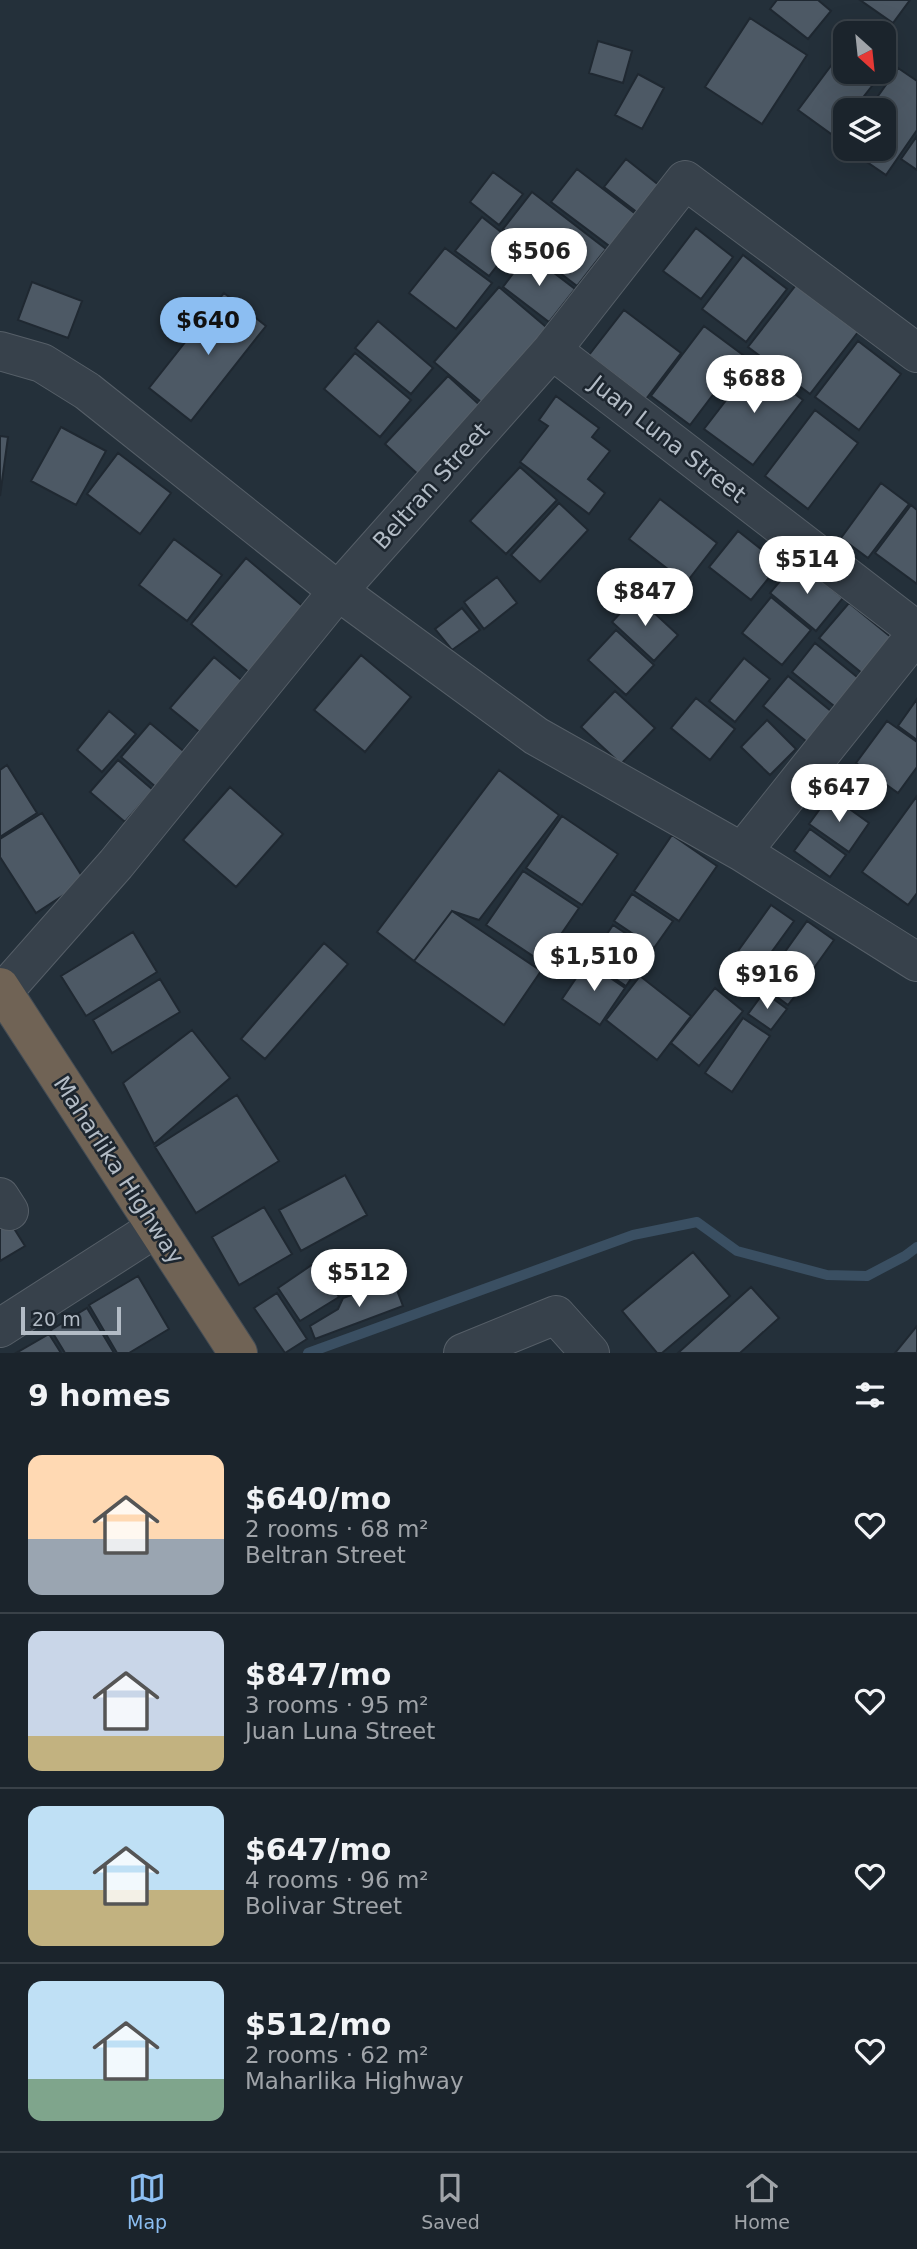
<!DOCTYPE html>
<meta charset="utf-8">
<style>
body{margin:0;font-family:"DejaVu Sans",sans-serif;background:#283038;color:#f1f3f6;height:100vh;display:flex;flex-direction:column;font-size:26px;white-space:nowrap}
*{box-sizing:border-box;margin:0}
p{font-size:23px;color:#a0a4a9}
.icon{flex:none;width:38px;height:38px;fill:none;stroke:currentColor;stroke-width:2;stroke-linecap:round;stroke-linejoin:round}
.map{position:relative;height:1353px;overflow:hidden}
.side{display:flex;flex-direction:column;background:#1b242c;flex:1}
.side>*{flex:none}
.needle{width:46px;rotate:153deg}
.controls{position:absolute;left:833px;top:21px;display:grid;gap:14px}
.controls a{display:grid;place-items:center;width:63px;height:63px;border-radius:14px;background:#1b242c;box-shadow:0 7px 28px #0002,0 0 0 2px #394148;font-size:35px}
.scale{position:absolute;left:21px;bottom:18px;width:100px;box-sizing:border-box;padding-left:7px;border:4px solid #b3bcc6;border-top:0;font-size:19px;line-height:24px;white-space:nowrap;color:#b3bcc6;-webkit-text-stroke:5px #1d262f;paint-order:stroke}
.price{position:absolute;translate:-50% -60px;padding:0 16px;border-radius:24px;background:#fff;color:#222;font-size:23px;line-height:46px;filter:drop-shadow(0 2px 4px #0008)}
.price::after{content:'';position:absolute;left:50%;top:42px;width:21px;height:16px;margin-left:-10px;background:inherit;clip-path:polygon(0 0,100% 0,50% 100%)}
.price.on{background:#8cbef2;color:#111}
ul{padding:0;list-style:none}
li{display:flex;align-items:center;gap:21px;height:175px;padding:0 28px}
li+li{border-top:2px solid #394148}
li span{display:grid;place-items:center;flex:none;width:196px;height:140px;border-radius:14px;color:#555}
li>.icon{margin-inline-start:auto}
span .icon{width:84px;height:84px;fill:#fffc;stroke-width:1}
li b{font-size:30px}
h2{display:flex;justify-content:space-between;align-items:center;height:84px;padding:0 28px;font-size:30px}
.tab-bar{display:flex;justify-content:space-around;align-items:center;height:98px;border-top:2px solid #394148;background:#1b242c;font-size:19px;color:#a0a4a9}
.tab-bar a{display:grid;justify-items:center;gap:4px}
.tab-bar .on{color:#8cbef2}
.map>svg:first-child{display:block}
.lines{fill:none;stroke-linecap:round;stroke-linejoin:round}
.stream{stroke:#3a4f62;stroke-width:10}
.building{fill:#4d5965;stroke:#1f2831;stroke-width:2}
.minor-casing{stroke:#565f68;stroke-width:40}
.highway-casing{stroke:#434c55;stroke-width:40}
.minor{stroke:#37414b;stroke-width:38}
.highway{stroke:#706355;stroke-width:38}
.labels{text-anchor:middle;dominant-baseline:central;stroke-width:5;stroke-linejoin:round;paint-order:stroke}
.street-label{font-size:23px;fill:#b3bcc6;stroke:#1d262f}
</style>
<div class="map">
<svg width="917" height="1353" viewBox="0 0 917 1353">
<rect width="100%" height="100%" fill="#24303a"/>
<g class="lines">
<!-- stream -->
<path class="stream" d="M 308,1353 L 633,1235 L 697,1222 L 737,1251 L 827,1275 L 867,1276 L 905,1256 L 917,1247"/>
</g>
<!-- building -->
<path class="building" d="M 777,0 L 818,0 L 831,11 L 808,39 L 770,9 Z
M 860,0 L 910,0 L 893,23 Z
M 750,18 L 807,55 L 762,124 L 705,87 Z
M 598,41 L 632,51 L 623,83 L 589,73 Z
M 845,47 L 845,72 L 883,72 L 853,110 L 845,110 L 845,121 L 834,136 L 798,110 Z
M 898,68 L 917,81 L 917,130 L 886,175 L 848,149 L 884,149 L 884,110 L 868,110 Z
M 638,74 L 664,88 L 642,129 L 615,115 Z
M 917,136 L 917,170 L 901,159 Z
M 626,159 L 660,186 L 638,213 L 604,187 Z
M 577,169 L 637,215 L 612,248 L 551,202 Z
M 493,172 L 523,194 L 499,225 L 470,202 Z
M 532,192 L 606,249 L 577,286 L 503,229 Z
M 482,217 L 515,243 L 489,276 L 455,251 Z
M 696,228 L 733,257 L 701,299 L 663,271 Z
M 445,248 L 492,283 L 456,329 L 409,293 Z
M 528,253 L 575,289 L 549,322 L 503,287 Z
M 743,255 L 787,289 L 746,342 L 702,309 Z
M 32,282 L 82,301 L 68,338 L 18,320 Z
M 796,285 L 858,332 L 810,394 L 748,347 Z
M 499,287 L 552,332 L 487,407 L 434,362 Z
M 224,293 L 266,326 L 191,421 L 149,388 Z
M 624,310 L 681,353 L 646,399 L 589,355 Z
M 378,321 L 433,368 L 411,394 L 355,348 Z
M 704,326 L 743,355 L 690,425 L 651,396 Z
M 858,341 L 901,374 L 859,430 L 815,397 Z
M 355,353 L 411,400 L 380,437 L 324,389 Z
M 754,364 L 803,400 L 753,465 L 704,429 Z
M 448,376 L 484,409 L 421,477 L 385,444 Z
M 556,396 L 599,428 L 592,437 L 610,451 L 588,479 L 605,493 L 589,514 L 520,462 L 548,426 L 539,420 Z
M 815,410 L 858,443 L 808,509 L 765,476 Z
M 61,427 L 106,451 L 76,505 L 31,481 Z
M 0,436 L 8,437 L 0,496 Z
M 118,453 L 171,493 L 140,534 L 87,494 Z
M 520,467 L 557,500 L 506,554 L 470,521 Z
M 881,483 L 909,504 L 868,558 L 841,538 Z
M 660,499 L 717,543 L 686,583 L 629,539 Z
M 559,503 L 588,530 L 540,582 L 511,555 Z
M 911,505 L 917,510 L 917,584 L 875,553 Z
M 738,531 L 780,564 L 751,600 L 709,567 Z
M 174,539 L 222,575 L 187,621 L 139,585 Z
M 246,558 L 306,609 L 251,674 L 191,624 Z
M 797,561 L 843,598 L 816,631 L 770,593 Z
M 497,577 L 517,603 L 484,629 L 464,602 Z
M 636,596 L 678,635 L 654,661 L 612,622 Z
M 771,597 L 811,630 L 782,665 L 742,633 Z
M 849,603 L 897,642 L 868,678 L 819,638 Z
M 462,608 L 480,630 L 452,650 L 435,629 Z
M 616,630 L 654,665 L 626,695 L 588,660 Z
M 815,643 L 862,681 L 839,710 L 792,672 Z
M 361,655 L 411,697 L 365,752 L 314,710 Z
M 214,657 L 245,683 L 202,734 L 170,708 Z
M 744,658 L 770,679 L 735,722 L 709,701 Z
M 788,676 L 837,716 L 812,746 L 763,706 Z
M 615,691 L 655,728 L 621,764 L 581,727 Z
M 696,698 L 735,729 L 710,760 L 671,728 Z
M 917,699 L 917,740 L 898,726 Z
M 109,711 L 136,734 L 102,772 L 77,750 Z
M 767,720 L 796,749 L 770,775 L 741,747 Z
M 887,721 L 917,742 L 917,767 L 898,793 L 856,763 Z
M 150,723 L 187,754 L 157,788 L 121,757 Z
M 118,760 L 153,790 L 125,822 L 90,792 Z
M 7,765 L 37,813 L 0,837 L 0,770 Z
M 499,770 L 559,815 L 479,920 L 452,911 L 414,961 L 377,932 Z
M 230,787 L 283,834 L 236,887 L 183,840 Z
M 830,795 L 869,823 L 849,852 L 809,824 Z
M 917,796 L 917,893 L 908,905 L 862,872 Z
M 42,813 L 85,881 L 36,913 L 0,857 L 0,839 Z
M 562,816 L 618,854 L 582,905 L 526,868 Z
M 810,829 L 846,855 L 830,877 L 794,851 Z
M 672,835 L 717,866 L 679,921 L 634,891 Z
M 523,871 L 579,908 L 542,962 L 486,925 Z
M 632,894 L 673,921 L 654,948 L 614,921 Z
M 771,905 L 794,921 L 760,968 L 738,951 Z
M 452,911 L 541,971 L 504,1025 L 414,961 Z
M 807,921 L 834,940 L 799,989 L 772,970 Z
M 613,925 L 651,950 L 626,986 L 589,961 Z
M 133,932 L 157,972 L 86,1016 L 61,976 Z
M 324,943 L 348,964 L 265,1059 L 241,1039 Z
M 587,962 L 625,988 L 600,1025 L 562,999 Z
M 771,973 L 798,992 L 788,1005 L 762,986 Z
M 640,976 L 691,1016 L 657,1060 L 606,1020 Z
M 160,979 L 180,1012 L 112,1053 L 93,1020 Z
M 715,988 L 743,1011 L 699,1066 L 671,1043 Z
M 764,992 L 787,1009 L 771,1030 L 748,1014 Z
M 743,1018 L 770,1036 L 732,1092 L 705,1073 Z
M 192,1030 L 230,1078 L 154,1144 L 123,1083 Z
M 237,1095 L 279,1161 L 196,1213 L 155,1147 Z
M 345,1175 L 367,1215 L 301,1251 L 279,1210 Z
M 0,1206 L 25,1246 L 0,1261 Z
M 264,1207 L 292,1254 L 239,1285 L 212,1237 Z
M 693,1252 L 730,1296 L 662,1353 L 657,1353 L 622,1311 Z
M 316,1262 L 339,1297 L 300,1321 L 278,1288 Z
M 138,1276 L 169,1329 L 129,1353 L 117,1353 L 89,1305 Z
M 393,1280 L 403,1306 L 315,1339 L 310,1326 L 338,1309 L 343,1298 Z
M 751,1287 L 779,1318 L 740,1353 L 678,1353 Z
M 277,1293 L 307,1339 L 285,1353 L 254,1308 Z
M 87,1308 L 114,1353 L 65,1353 L 51,1330 Z
M 917,1326 L 917,1353 L 895,1353 Z
M 49,1334 L 61,1353 L 16,1353 Z"/>
<g class="lines">
<defs>
<path id="minor" d="M 552,350 L 917,631
M 0,351 L 42,363 L 87,391 L 338,591 L 536,736 L 742,852 L 917,962
M 742,852 L 917,633
M 3,992 L 116,864 L 338,591 L 552,350 L 685,180 L 917,353
M 0,1197 L 9,1211
M 0,1328 L 156,1228
M 463,1353 L 556,1315 L 590,1353"/>
<path id="highway" d="M 0,987 L 238,1353"/>
</defs>
<!-- minor casing -->
<use href="#minor" class="minor-casing"/>
<!-- highway casing -->
<use href="#highway" class="highway-casing"/>
<!-- minor -->
<use href="#minor" class="minor"/>
<!-- highway -->
<use href="#highway" class="highway"/>
</g>
<g class="labels">
<!-- street labels -->
<g class="street-label">
<text transform="translate(668 439) rotate(38)">Juan Luna Street</text>
<text transform="translate(431 486) rotate(-48)">Beltran Street</text>
<text transform="translate(119 1170) rotate(57)">Maharlika Highway</text>
</g>
</g>
</svg>
<div class="controls">
<a><svg class="needle" viewBox="-14 -14 28 28"><path d="M0-13l5 13h-10z" fill="#e53935"/><path d="M0 13l5-13h-10z" fill="#a0a4a9"/></svg></a>
<a><svg class="icon" aria-label="layers" viewBox="0 0 24 24"><path d="M12 4l9 5-9 5-9-5zM3 14l9 5 9-5"/></svg></a>
</div>
<div class="scale">20 m</div>
<b class="price" style="left:539px;top:288px">$506</b>
<b class="price on" style="left:208px;top:357px">$640</b>
<b class="price" style="left:754px;top:415px">$688</b>
<b class="price" style="left:807px;top:596px">$514</b>
<b class="price" style="left:645px;top:628px">$847</b>
<b class="price" style="left:839px;top:824px">$647</b>
<b class="price" style="left:594px;top:993px">$1,510</b>
<b class="price" style="left:767px;top:1011px">$916</b>
<b class="price" style="left:359px;top:1309px">$512</b>
</div>
<section class="side">
<h2>9 homes<svg class="icon" aria-label="filters" viewBox="0 0 24 24"><path d="M4 7h16M4 17h16"/><circle cx="9" cy="7" r="2"/><circle cx="15" cy="17" r="2"/></svg></h2>
<ul>
<li><span style="background:linear-gradient(#ffd9b3 60%,#9aa5b1 0)"><svg class="icon" aria-label="home" viewBox="0 0 24 24"><path d="M3 11l9-7 9 7M6 9v11h12V9"/></svg></span><div><b>$640/mo</b><p>2 rooms · 68 m²</p><p>Beltran Street</p></div><svg class="icon" aria-label="heart" viewBox="0 0 24 24"><path d="M12 20l-8-8c-3-5 5-10 8-4 3-6 11-1 8 4z"/></svg></li>
<li><span style="background:linear-gradient(#c9d6e8 75%,#c2b280 0)"><svg class="icon" aria-label="home" viewBox="0 0 24 24"><path d="M3 11l9-7 9 7M6 9v11h12V9"/></svg></span><div><b>$847/mo</b><p>3 rooms · 95 m²</p><p>Juan Luna Street</p></div><svg class="icon" aria-label="heart" viewBox="0 0 24 24"><path d="M12 20l-8-8c-3-5 5-10 8-4 3-6 11-1 8 4z"/></svg></li>
<li><span style="background:linear-gradient(#bfe0f5 60%,#c2b280 0)"><svg class="icon" aria-label="home" viewBox="0 0 24 24"><path d="M3 11l9-7 9 7M6 9v11h12V9"/></svg></span><div><b>$647/mo</b><p>4 rooms · 96 m²</p><p>Bolivar Street</p></div><svg class="icon" aria-label="heart" viewBox="0 0 24 24"><path d="M12 20l-8-8c-3-5 5-10 8-4 3-6 11-1 8 4z"/></svg></li>
<li><span style="background:linear-gradient(#bfe0f5 70%,#7fa58c 0)"><svg class="icon" aria-label="home" viewBox="0 0 24 24"><path d="M3 11l9-7 9 7M6 9v11h12V9"/></svg></span><div><b>$512/mo</b><p>2 rooms · 62 m²</p><p>Maharlika Highway</p></div><svg class="icon" aria-label="heart" viewBox="0 0 24 24"><path d="M12 20l-8-8c-3-5 5-10 8-4 3-6 11-1 8 4z"/></svg></li>
</ul>
</section>
<nav class="tab-bar">
<a class="on"><svg class="icon" aria-label="map" viewBox="0 0 24 24"><path d="M3 6l6-2 6 2 6-2v14l-6 2-6-2-6 2zM9 4v14M15 6v14"/></svg>Map</a>
<a><svg class="icon" aria-label="saved" viewBox="0 0 24 24"><path d="M7 4h10v16l-5-4-5 4z"/></svg>Saved</a>
<a><svg class="icon" aria-label="home" viewBox="0 0 24 24"><path d="M3 11l9-7 9 7M6 9v11h12V9"/></svg>Home</a>
</nav>
